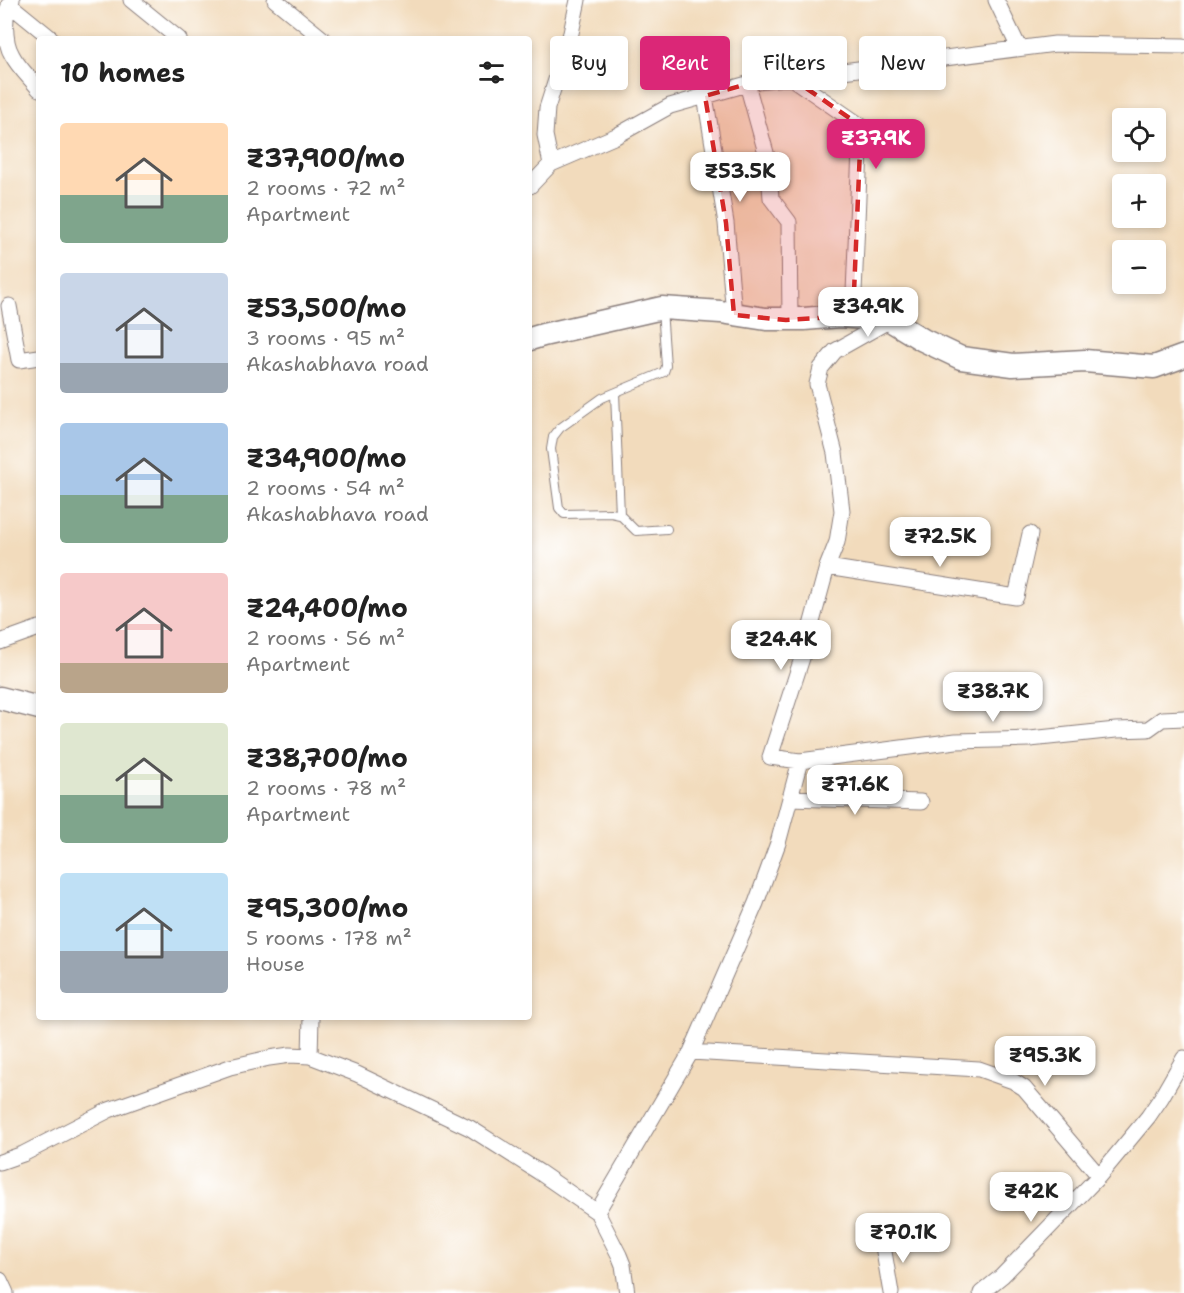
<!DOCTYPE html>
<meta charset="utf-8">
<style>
body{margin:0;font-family:"Shantell Sans",sans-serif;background:#f2f2f2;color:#222;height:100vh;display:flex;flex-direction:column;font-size:22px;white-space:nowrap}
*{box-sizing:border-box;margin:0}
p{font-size:20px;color:#767676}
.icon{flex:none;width:33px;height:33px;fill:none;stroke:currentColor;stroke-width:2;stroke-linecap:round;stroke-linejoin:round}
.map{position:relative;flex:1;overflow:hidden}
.drawer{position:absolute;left:36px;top:36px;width:496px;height:984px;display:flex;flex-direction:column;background:#fff;border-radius:6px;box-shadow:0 3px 9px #0003}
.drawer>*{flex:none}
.top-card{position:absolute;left:550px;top:36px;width:543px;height:54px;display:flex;gap:12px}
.controls{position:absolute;left:1112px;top:108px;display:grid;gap:12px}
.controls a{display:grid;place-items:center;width:54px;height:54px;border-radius:6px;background:#fff;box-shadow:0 3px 9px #0003;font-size:30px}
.price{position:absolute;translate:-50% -51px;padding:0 14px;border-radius:12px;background:#fff;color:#222;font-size:20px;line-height:39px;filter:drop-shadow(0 2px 3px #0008)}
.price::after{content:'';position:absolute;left:50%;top:36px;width:18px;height:14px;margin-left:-9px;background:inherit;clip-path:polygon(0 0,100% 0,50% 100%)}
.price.selected{background:#db2777;color:#fff}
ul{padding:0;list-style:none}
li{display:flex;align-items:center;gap:18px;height:150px;padding:0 24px}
li span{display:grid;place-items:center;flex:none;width:168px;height:120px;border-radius:6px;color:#555}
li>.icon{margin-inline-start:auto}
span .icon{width:72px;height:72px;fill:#fffc;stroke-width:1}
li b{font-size:26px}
h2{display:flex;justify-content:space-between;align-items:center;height:72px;padding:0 24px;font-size:26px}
.chip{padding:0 21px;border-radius:6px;background:#fff;box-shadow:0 3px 9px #0003;font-size:21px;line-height:54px}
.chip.selected{background:#db2777;color:#fff}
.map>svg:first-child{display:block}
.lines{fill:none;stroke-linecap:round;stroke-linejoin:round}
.lane-casing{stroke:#8a7e7c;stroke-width:10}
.street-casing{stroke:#8a7e7c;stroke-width:17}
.secondary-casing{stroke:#8a7e7c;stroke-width:25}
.lane{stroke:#fff;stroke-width:8}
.street{stroke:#fff;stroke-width:15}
.secondary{stroke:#fff;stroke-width:22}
.marked{fill:#d62828;fill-opacity:0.2;stroke:#d62828;stroke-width:4.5;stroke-dasharray:12 8;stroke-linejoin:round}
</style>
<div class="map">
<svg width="1184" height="1293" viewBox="0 0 1184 1293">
<rect width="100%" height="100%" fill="#fff"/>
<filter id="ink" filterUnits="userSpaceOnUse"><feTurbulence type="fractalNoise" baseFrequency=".0167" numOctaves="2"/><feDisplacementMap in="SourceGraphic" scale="12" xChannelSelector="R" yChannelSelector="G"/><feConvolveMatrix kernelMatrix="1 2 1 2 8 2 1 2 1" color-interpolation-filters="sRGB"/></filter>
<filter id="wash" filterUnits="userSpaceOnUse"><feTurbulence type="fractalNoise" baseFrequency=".008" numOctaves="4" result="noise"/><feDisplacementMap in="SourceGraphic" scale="24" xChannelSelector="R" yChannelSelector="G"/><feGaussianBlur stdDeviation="1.35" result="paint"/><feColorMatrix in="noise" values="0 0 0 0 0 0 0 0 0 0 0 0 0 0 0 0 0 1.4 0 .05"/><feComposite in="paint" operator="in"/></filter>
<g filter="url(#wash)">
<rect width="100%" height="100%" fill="#f2dbbc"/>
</g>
<g filter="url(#ink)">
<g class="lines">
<defs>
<path id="lane" d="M 662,309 L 666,366 L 664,372 L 602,398 L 560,428 L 553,437 L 551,449 L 559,508 L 564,514 L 611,513 L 620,515 L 636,531 L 667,529
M 615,393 L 620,515"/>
<path id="street" d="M 12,0 C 3,12 4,42 12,55 C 18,67 31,79 39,89
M 131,0 L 179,39
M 275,0 L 323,39
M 996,0 L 1019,48
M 9,4 L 52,39
M 790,77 L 861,126 L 853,316
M 747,84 L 768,160 L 771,198 L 789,222 L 790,320
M 705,96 L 726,223 L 734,315
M 551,164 L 545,135 L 547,108 L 571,33 L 578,0
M 530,186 L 551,164 L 616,136 L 670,106 L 758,81 L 819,74 L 1055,44 L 1184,46
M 9,306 L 19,360 L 39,357
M 827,567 L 1016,597 L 1030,534
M 0,642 L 39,628
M 800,761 L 956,741 L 1030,739 L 1116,730 L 1148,729 L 1162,719 L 1184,718
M 790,798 L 921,802
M 691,1052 L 756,903 L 778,843 L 800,761 L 770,757 L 803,655 L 827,567 L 837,542 L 842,511 L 835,453 L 817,384 L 821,368 L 835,351 L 890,320
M 310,1056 L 311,1017
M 0,1162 L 23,1154 L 109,1110 L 230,1067 L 269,1058 L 290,1055 L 310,1056 L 357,1074 L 470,1128 L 539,1172 L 597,1212 L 619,1255 L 623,1265 L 627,1293
M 597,1212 L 691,1052 L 979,1069 L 1013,1081 L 1024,1088 L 1099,1176
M 882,1240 L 891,1293
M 0,1280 L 6,1293
M 981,1293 L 1002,1276 L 1099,1176 L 1148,1117 L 1161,1098 L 1184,1058"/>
<path id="secondary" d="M 530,339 L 543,335 L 662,308 L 721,312 L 766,319 L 804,319 L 840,316 L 890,320 L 923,340 L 961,358 L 1013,365 L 1085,361 L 1154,367 L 1184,356
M 0,698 L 39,708"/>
</defs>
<!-- lane casing -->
<use href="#lane" class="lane-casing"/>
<!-- street casing -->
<use href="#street" class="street-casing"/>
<!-- secondary casing -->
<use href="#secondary" class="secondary-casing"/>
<!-- lane -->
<use href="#lane" class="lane"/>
<!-- street -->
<use href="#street" class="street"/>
<!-- secondary -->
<use href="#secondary" class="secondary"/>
</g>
</g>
<!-- marked area -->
<path class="marked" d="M 790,77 L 861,126 L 853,316 L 786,320 L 734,315 L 726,223 L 705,96 L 758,81 Z"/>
</svg>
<div class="controls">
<a><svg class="icon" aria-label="locate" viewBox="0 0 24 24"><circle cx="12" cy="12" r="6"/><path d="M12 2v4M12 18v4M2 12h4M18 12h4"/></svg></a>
<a>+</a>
<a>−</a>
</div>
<b class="price selected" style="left:876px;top:170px">₹37.9K</b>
<b class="price" style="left:740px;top:203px">₹53.5K</b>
<b class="price" style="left:868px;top:338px">₹34.9K</b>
<b class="price" style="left:940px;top:568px">₹72.5K</b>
<b class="price" style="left:781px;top:671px">₹24.4K</b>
<b class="price" style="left:993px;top:723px">₹38.7K</b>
<b class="price" style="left:855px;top:816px">₹71.6K</b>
<b class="price" style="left:1045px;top:1087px">₹95.3K</b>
<b class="price" style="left:1031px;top:1223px">₹42K</b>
<b class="price" style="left:903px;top:1264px">₹70.1K</b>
<div class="top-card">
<a class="chip">Buy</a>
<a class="chip selected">Rent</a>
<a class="chip">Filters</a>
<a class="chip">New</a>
</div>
<section class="drawer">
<h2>10 homes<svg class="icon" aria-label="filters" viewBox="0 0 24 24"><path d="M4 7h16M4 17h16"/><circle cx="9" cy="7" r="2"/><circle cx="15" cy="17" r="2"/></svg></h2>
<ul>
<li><span style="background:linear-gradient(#ffd9b3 60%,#7fa58c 0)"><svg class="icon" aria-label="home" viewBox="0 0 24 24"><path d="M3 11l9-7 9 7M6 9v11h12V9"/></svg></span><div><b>₹37,900/mo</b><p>2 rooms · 72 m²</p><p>Apartment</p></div></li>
<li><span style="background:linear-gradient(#c9d6e8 75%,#9aa5b1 0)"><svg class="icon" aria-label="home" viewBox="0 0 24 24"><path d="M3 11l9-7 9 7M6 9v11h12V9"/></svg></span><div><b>₹53,500/mo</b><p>3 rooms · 95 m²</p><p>Akashabhava road</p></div></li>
<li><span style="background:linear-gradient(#a9c7e8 60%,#7fa58c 0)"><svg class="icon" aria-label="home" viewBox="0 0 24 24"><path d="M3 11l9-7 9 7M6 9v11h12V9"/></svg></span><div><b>₹34,900/mo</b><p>2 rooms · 54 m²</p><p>Akashabhava road</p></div></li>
<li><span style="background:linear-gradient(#f6c9c9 75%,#b9a48a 0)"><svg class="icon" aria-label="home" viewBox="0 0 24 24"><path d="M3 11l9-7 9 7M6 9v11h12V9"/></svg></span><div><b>₹24,400/mo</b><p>2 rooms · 56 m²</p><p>Apartment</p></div></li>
<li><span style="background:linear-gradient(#dfe7d0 60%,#7fa58c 0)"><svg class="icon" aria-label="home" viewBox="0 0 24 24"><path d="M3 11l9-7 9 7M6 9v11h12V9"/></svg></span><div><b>₹38,700/mo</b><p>2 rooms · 78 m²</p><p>Apartment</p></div></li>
<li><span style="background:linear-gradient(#bfe0f5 65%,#9aa5b1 0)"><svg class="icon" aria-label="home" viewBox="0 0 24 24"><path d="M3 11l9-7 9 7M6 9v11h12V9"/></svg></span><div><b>₹95,300/mo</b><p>5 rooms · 178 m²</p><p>House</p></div></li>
</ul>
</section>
</div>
